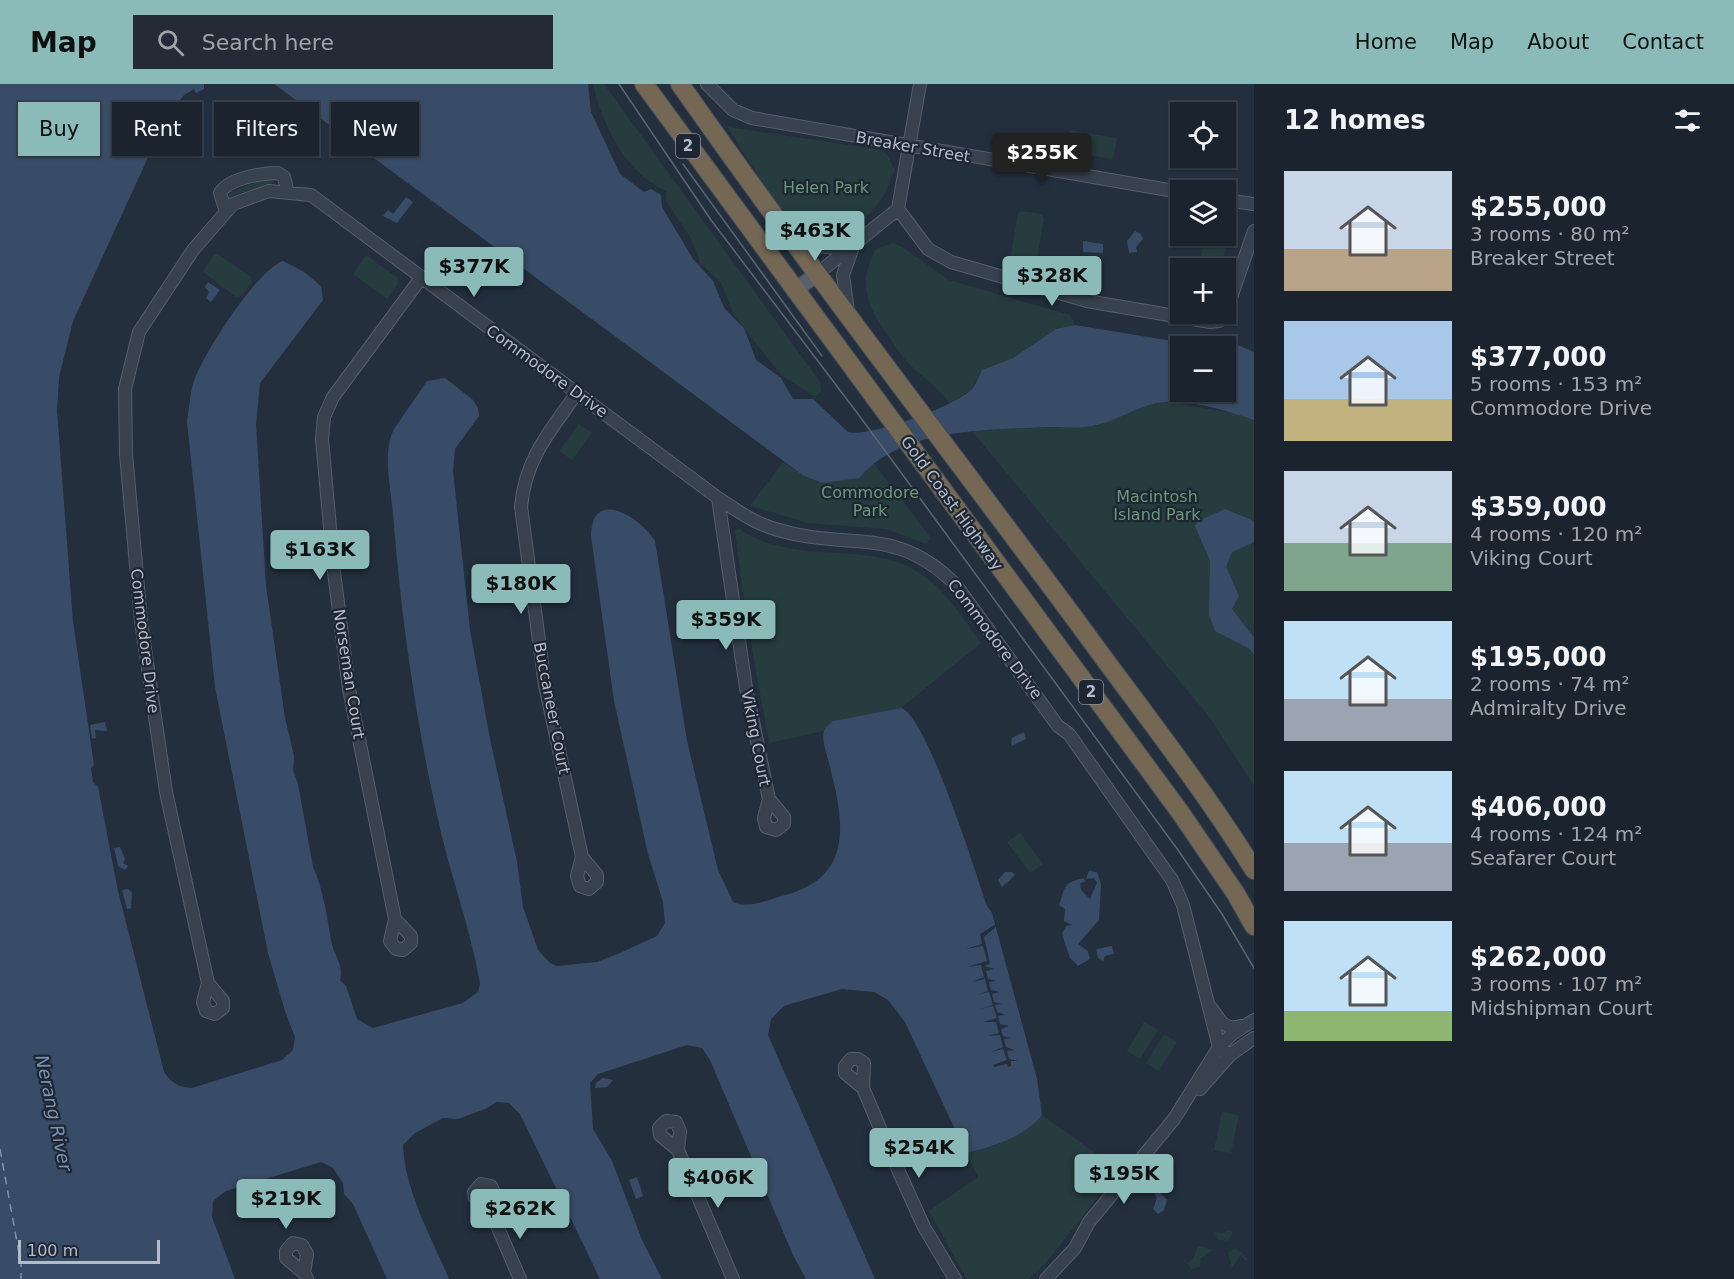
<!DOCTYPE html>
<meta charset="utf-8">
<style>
body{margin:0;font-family:"DejaVu Sans",sans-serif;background:#242b36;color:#f1f3f6;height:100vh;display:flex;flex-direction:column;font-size:22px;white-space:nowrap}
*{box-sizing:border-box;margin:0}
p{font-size:20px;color:#a0a4aa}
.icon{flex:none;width:33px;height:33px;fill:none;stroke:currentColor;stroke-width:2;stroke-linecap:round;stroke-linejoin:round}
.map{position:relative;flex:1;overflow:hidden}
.details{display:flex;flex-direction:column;background:#1b232e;width:480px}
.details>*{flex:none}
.top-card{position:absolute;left:18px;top:18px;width:570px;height:54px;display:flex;gap:12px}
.fabs{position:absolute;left:1170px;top:18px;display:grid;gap:12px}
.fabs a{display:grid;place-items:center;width:66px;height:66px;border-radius:0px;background:#1b232e;box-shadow:0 2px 4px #0004,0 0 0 2px #39404a;font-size:30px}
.scale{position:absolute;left:18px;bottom:15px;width:142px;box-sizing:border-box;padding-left:6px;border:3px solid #b4bcc9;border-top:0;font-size:16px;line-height:21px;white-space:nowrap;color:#b4bcc9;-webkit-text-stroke:4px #1d2633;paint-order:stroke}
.price{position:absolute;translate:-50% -51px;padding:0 14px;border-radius:6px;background:#8bbbb9;color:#111;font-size:20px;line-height:39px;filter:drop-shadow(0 2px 3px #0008)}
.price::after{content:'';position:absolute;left:50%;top:36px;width:18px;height:14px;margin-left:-9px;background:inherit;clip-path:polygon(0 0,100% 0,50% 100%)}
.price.active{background:#222;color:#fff}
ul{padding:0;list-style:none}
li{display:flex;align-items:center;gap:18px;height:150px;padding:0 30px}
li span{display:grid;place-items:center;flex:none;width:168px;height:120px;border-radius:0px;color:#555}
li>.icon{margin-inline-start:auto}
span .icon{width:72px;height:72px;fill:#fffc;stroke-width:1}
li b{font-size:26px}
h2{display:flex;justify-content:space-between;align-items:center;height:72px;padding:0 30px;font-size:26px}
.pill{padding:0 21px;border-radius:0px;background:#1b232e;box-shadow:0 2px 4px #0004,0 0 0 2px #39404a;font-size:21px;line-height:54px}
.pill.active{background:#8bbbb9;color:#111}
header{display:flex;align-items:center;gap:36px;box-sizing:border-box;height:84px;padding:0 30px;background:#8bbbb9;color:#111}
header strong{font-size:28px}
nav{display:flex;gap:33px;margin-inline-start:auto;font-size:21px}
.search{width:420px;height:54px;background:#242b36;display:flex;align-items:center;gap:15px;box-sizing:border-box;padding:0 21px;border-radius:0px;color:#a0a4aa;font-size:22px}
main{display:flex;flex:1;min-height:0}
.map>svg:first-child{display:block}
.green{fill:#263c3f}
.water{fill:#394c67;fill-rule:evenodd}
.pier{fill:#242f3e}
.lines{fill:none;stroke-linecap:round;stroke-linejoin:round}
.ferry{stroke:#7c92b1;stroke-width:1.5;stroke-dasharray:8 6;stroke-linecap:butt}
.minor-casing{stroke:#565f6c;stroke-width:14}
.major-casing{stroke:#414a57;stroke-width:17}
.highway-casing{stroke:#434c59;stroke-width:20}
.minor{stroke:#38414e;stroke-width:12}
.major{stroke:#56606e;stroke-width:15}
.highway{stroke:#746855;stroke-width:18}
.tram{stroke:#5a6575;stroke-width:1.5}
.labels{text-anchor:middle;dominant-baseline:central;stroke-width:4.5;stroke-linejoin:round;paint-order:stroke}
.shield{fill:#1d2633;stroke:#878f9c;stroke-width:1.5}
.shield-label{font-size:15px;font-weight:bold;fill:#b4bcc9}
.street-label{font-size:16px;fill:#b4bcc9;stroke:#1d2633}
.park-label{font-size:16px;fill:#6b9a76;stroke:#1d2633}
.water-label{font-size:18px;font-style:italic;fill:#7c92b1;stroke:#1d2633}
</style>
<header>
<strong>Map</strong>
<div class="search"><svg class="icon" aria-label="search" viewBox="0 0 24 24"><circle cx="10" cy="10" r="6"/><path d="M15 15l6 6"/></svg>Search here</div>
<nav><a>Home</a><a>Map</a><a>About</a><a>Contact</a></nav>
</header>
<main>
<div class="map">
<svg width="1254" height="1195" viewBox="0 0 1254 1195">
<rect width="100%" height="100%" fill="#242f3e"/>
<!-- green -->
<path class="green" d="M 593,0 L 604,0 L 820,298 L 821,308 L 815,313 L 781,291 L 735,233 L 721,199 L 700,179 L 692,156 L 666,117 L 666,107 C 625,88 603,42 593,0 Z
M 235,28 L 249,60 L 235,66 L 221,34 Z
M 728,43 L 881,66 L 887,71 L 895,86 C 890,96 886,110 879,119 C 866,135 836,166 814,157 C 789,146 743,68 728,43 Z
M 1069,46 L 1117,54 L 1113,75 L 1065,67 Z
M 272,95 L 274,99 L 229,113 L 229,110 L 250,100 Z
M 1022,127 L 1041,130 L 1044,134 L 1037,176 L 1033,180 L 1014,177 L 1011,172 L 1018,129 Z
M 1226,142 L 1228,142 L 1222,184 L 1199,184 L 1205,152 L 1226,152 Z
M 893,159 L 902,163 L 949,196 L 1070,231 L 1075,241 L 1056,245 L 1013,274 L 982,286 L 971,306 L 950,320 C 937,302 925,295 910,281 C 902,273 896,263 890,254 C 868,224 856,201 876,165 Z
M 214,170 L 218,170 L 251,193 L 252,198 L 241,212 L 236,213 L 203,188 Z
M 366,171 L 398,194 L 397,201 L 387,215 L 353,190 Z
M 1165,318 L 1233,329 L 1254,336 L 1254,702 L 1211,635 L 971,346 L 1096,342 L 1136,324 Z
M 579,340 L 592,349 L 572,376 L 559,367 Z
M 783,378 C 825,406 831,403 873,378 L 931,454 L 926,460 L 886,445 L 808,439 L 750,422 Z
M 739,445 C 800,485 870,453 924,492 C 948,509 964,536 981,559 L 901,624 L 833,637 L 824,647 L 769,659 L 745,526 L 735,447 Z
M 1020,749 L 1043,780 L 1030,789 L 1007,758 Z
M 1144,938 L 1158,946 L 1140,975 L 1127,967 Z
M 1164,950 L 1177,958 L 1159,987 L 1146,979 Z
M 1222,1028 L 1239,1031 L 1231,1069 L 1214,1066 Z
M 1042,1031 L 1119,1086 L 1046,1179 L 1028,1195 L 967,1195 L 929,1127 L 978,1093 L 966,1069 C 993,1063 1025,1053 1042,1031 Z
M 1228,1147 L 1233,1148 L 1228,1157 L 1217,1155 L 1215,1148 L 1224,1149 Z
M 1198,1162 L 1213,1166 L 1201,1174 L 1200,1183 L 1191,1185 L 1187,1179 L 1193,1175 Z
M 1236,1164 L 1247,1175 L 1246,1177 L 1241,1170 L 1232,1184 L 1228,1168 L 1221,1172 Z"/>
<!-- water -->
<path class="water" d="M 0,0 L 204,0 L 204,5 L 196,9 L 194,5 L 184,11 L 167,32 L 73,237 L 59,293 L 57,327 L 73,538 L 94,681 L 91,684 L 93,698 L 98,703 L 118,807 L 164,988 C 172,1000 179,1003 192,1004 L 282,976 L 293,966 L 295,953 L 285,927 L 268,869 L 215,603 L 187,338 C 189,325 190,310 194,297 C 203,270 257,186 283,177 L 304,188 L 321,202 L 323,216 L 260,299 L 256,340 L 266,502 L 285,634 L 294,672 L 293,686 L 298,700 L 313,783 C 323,805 327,832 331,856 C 333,870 344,880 340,896 L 346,902 L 357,935 L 373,944 L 463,919 L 478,908 L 480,899 C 470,842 449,788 437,731 C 415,633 401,531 393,430 C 391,405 382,368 394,345 L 427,297 L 445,294 L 473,316 L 478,324 L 479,332 L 455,365 L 453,387 L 470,546 L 490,655 L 517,778 L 523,823 L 538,866 L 550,879 L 557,882 L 597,878 L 620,869 L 657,852 L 665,839 L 663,818 L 648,770 L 614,617 L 591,452 C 592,402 641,434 655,457 L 687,657 L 718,786 L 733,818 C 747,825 767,816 782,812 C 853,794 845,742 830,683 C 828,673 821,657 824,647 C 825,643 830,640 833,637 L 901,624 C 926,630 977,792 987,822 L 992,829 L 1037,995 L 1042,1031 C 1025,1053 992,1063 966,1069 L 905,938 L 888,916 L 874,908 L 842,905 L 784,922 L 771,935 L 768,951 L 875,1195 L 806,1195 L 793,1171 L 710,976 L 702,964 L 687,961 L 598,990 L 590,999 L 593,1045 L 612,1077 L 642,1156 L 662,1195 L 600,1195 L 520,1030 L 509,1019 L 497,1018 L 485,1025 L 458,1035 L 443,1034 L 415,1049 L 403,1061 C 405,1108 431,1152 449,1195 L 387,1195 L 353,1120 L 344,1110 L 343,1099 L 333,1084 L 321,1078 L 226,1107 L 213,1117 L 212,1133 L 235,1195 L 0,1195 Z
M 274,0 L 588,0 L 591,28 L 620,90 L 644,108 L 651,105 L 661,111 L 662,123 L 693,175 L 713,197 L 724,224 L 744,244 L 756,276 L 781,294 L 793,315 L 813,315 L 848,348 C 869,354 955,322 971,306 C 976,301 979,292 982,286 L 1013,274 L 1056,245 L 1075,241 L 1178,258 L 1223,255 L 1254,268 L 1254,336 C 1227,327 1193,316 1165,318 C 1140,320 1120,336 1096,341 C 1082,345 1065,343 1051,343 C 989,346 902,343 859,394 L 823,399 L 804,392 ZM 1180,262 L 1226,262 L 1226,308 L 1180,308 Z
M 1219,20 L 1237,23 L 1235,34 L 1218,26 Z
M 406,113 L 413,118 L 397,139 L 383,132 L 388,126 L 393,130 Z
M 1135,147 L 1141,150 L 1143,155 L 1136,163 L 1137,168 L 1129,169 L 1127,157 Z
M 1083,157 L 1103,160 L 1103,169 L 1083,168 Z
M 208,198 L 220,206 L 211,218 L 206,214 L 209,208 L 205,203 Z
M 1225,425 L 1254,437 L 1254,458 L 1232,468 L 1226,483 L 1239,512 L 1232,525 L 1254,554 L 1254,571 L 1250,565 L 1215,547 L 1209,531 L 1210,477 L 1195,442 L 1198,437 Z
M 105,638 L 107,647 L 95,646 L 96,654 L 92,655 L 90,641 Z
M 1024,648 L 1026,655 L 1011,662 L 1012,654 Z
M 120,763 L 125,775 L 123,779 L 128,782 L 125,786 L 118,782 L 114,764 Z
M 1089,787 L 1097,788 L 1101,800 L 1099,836 L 1078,860 L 1088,867 L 1090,875 L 1078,882 L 1070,874 L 1062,850 L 1066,842 L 1072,841 L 1064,837 L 1065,825 L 1059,821 C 1066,801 1063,799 1084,794 L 1085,798 L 1080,799 L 1081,806 L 1090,815 L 1097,799 L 1094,794 L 1086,795 Z
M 1005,788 L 1012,788 L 1015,791 L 1002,803 L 998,796 Z
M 128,805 L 132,808 L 131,824 L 127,825 L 122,806 Z
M 1112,862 L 1114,870 L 1105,872 L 1103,877 L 1098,874 L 1096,865 Z
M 603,994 L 613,996 L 607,1003 L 595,1004 L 596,999 Z
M 637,1093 L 643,1112 L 636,1115 L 629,1096 Z
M 1158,1095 L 1164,1098 L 1160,1108 L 1167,1116 L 1164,1126 L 1158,1130 L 1153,1125 L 1157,1114 L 1152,1106 Z"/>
<!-- pier -->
<path class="pier" d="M 996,840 L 996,843 L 984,853 L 990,879 L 985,882 L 994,885 L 986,887 L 988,895 L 997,897 L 989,898 L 991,906 L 1000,908 L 992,910 L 994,918 L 1003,920 L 995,921 L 997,928 L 1006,931 L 998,932 L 1000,940 L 1009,942 L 1001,945 L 1003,952 L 1012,954 L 1004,955 L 1006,963 L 1015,966 L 1007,967 L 1009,975 L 1018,977 L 1011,977 L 1011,982 L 1008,983 L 1007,980 L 994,983 L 993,981 L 1007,976 L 1003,965 L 991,968 L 1003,963 L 1000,951 L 987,952 L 999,949 L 996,938 L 983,938 L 997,934 L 993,922 L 980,925 L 993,921 L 989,908 L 976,911 L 988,907 L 985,895 L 972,898 L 984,893 L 981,881 L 967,883 L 987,877 L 983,862 L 965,865 L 982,860 L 980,850 Z"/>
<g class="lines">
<!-- ferry -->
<path class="ferry" d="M 0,1065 L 21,1180 L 21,1195"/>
<defs>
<path id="minor" d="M 707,0 L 733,26 L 752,34 L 1180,108
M 1226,116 L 1254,120
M 898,125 L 928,165 L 951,178 L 1087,217 L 1210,238 L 1219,237 L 1225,230
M 226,128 L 220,109 C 229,94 262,89 278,89 L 284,93 L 288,109
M 791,150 C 812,162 827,167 851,161
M 817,190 L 898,125 L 920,0
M 848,228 L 843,191 L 853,163
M 1226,228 L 1254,147
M 577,309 C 550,347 525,375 521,423 L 545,601 L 582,773 L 597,791 L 597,798 L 589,805 L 580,802 L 577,792 L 582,773
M 718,414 L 746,604 L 769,715 L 784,733 L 784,740 L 776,746 L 766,743 L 764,734 L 769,715
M 395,835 L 390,857 L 396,865 L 403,866 L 411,859 L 411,852 L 395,835 L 349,605 L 334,488 L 322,355 L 324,333 L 333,313 L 421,194
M 208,899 L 203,918 L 206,927 L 215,930 L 223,924 L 223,917 L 208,899 L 166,708 L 141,537 L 126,370 L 125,305 L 139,248 L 193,166 L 233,120 L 269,107 L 311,111 L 718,414 C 736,426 754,439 775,445 C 849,468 894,439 956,501 L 1058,642 L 1069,650 L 1172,796 L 1183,821 L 1219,963 L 1230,971
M 1211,924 L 1222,939 L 1231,944 L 1242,942
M 863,1004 L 845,989 L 845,982 L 851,975 L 858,975 L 864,979 L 863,1004 L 890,1068 L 924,1143 L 955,1195
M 1200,1005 L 1230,971 L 1254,954
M 678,1066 L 660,1051 L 659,1044 L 666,1037 L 676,1038 L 680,1047 L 678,1066 L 733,1195
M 492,1130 L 475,1114 L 474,1108 L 481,1100 L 491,1102 L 495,1111 L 492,1130 L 520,1195
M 304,1189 L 307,1170 L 302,1161 L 293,1159 L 286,1167 L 286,1174 L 304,1189 L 307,1195
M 1046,1195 L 1075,1164 L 1089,1138 L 1174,1035 L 1219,963 L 1231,951 L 1254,936"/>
<path id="major" d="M 794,207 L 817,190"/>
<path id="highway" d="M 644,0 L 1180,728 L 1236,810 L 1254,842
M 680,0 C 809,184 947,362 1081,543 C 1139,623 1202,702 1254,786"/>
</defs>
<!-- minor casing -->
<use href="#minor" class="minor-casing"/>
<!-- major casing -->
<use href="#major" class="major-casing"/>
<!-- highway casing -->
<use href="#highway" class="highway-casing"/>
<!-- minor -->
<use href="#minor" class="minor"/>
<!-- major -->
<use href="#major" class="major"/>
<!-- highway -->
<use href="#highway" class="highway"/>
<!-- tram -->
<path class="tram" d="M 619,0 L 711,136 L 861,334 L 1178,766 L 1222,830 L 1254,884
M 683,80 L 822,272"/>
</g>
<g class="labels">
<!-- shield labels -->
<g class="shield">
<rect x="676" y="50" width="24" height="24" rx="4.5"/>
<rect x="1079" y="596" width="24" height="24" rx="4.5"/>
</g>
<g class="shield-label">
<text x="688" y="62">2</text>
<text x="1091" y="608">2</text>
</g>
<!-- street labels -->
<g class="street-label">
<text transform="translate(913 63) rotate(10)">Breaker Street</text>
<text transform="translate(547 287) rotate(36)">Commodore Drive</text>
<text transform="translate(952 419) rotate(54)">Gold Coast Highway</text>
<text transform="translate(995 555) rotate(53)">Commodore Drive</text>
<text transform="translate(145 557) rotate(83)">Commodore Drive</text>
<text transform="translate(349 590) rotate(81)">Norseman Court</text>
<text transform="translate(552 624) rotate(79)">Buccaneer Court</text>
<text transform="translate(756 654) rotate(79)">Viking Court</text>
</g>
<!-- park labels -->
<g class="park-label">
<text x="826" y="103">Helen Park</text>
<text x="870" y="408">Commodore<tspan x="870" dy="18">Park</tspan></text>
<text x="1157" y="412">Macintosh<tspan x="1157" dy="18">Island Park</tspan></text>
</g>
<!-- water labels -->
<g class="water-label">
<text transform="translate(54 1029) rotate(78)">Nerang River</text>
</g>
</g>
</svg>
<div class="fabs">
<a><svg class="icon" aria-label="locate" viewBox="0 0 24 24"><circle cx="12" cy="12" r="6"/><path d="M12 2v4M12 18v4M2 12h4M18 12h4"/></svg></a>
<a><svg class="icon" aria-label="layers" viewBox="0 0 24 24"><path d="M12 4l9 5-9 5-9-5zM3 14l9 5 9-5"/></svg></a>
<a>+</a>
<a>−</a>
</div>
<div class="scale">100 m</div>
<b class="price active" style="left:1042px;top:100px">$255K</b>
<b class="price" style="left:815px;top:178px">$463K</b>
<b class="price" style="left:474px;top:214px">$377K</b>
<b class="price" style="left:1052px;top:223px">$328K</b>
<b class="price" style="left:320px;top:497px">$163K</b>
<b class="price" style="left:521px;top:531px">$180K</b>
<b class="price" style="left:726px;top:567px">$359K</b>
<b class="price" style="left:919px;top:1095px">$254K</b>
<b class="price" style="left:1124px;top:1121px">$195K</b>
<b class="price" style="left:718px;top:1125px">$406K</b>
<b class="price" style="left:286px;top:1146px">$219K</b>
<b class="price" style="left:520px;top:1156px">$262K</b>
<div class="top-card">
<a class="pill active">Buy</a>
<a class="pill">Rent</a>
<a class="pill">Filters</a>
<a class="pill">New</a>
</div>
</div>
<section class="details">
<h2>12 homes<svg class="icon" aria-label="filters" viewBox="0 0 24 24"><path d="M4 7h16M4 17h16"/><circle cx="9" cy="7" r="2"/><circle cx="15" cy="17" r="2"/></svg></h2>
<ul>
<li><span style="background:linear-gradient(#c9d6e8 65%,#b9a48a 0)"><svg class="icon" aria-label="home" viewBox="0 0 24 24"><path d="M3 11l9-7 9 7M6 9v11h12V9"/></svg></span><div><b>$255,000</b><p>3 rooms · 80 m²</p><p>Breaker Street</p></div></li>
<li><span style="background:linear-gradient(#a9c7e8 65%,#c2b280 0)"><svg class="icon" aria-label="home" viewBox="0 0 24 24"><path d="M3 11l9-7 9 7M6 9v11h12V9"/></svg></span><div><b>$377,000</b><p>5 rooms · 153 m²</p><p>Commodore Drive</p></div></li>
<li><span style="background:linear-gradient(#c9d6e8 60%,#7fa58c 0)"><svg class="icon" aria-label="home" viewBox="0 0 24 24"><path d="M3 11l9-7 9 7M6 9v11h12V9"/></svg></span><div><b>$359,000</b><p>4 rooms · 120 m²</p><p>Viking Court</p></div></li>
<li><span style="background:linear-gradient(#bfe0f5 65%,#9aa5b1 0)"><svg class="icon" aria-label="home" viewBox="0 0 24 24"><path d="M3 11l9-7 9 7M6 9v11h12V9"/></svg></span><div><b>$195,000</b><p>2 rooms · 74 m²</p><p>Admiralty Drive</p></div></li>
<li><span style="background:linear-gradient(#bfe0f5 60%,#9aa5b1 0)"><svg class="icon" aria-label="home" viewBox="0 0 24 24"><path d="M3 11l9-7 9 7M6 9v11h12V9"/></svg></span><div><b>$406,000</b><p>4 rooms · 124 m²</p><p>Seafarer Court</p></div></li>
<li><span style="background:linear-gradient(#bfe0f5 75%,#8fb573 0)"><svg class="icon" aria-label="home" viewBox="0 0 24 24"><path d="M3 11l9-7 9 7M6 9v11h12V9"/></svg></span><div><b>$262,000</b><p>3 rooms · 107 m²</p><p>Midshipman Court</p></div></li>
</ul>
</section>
</main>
